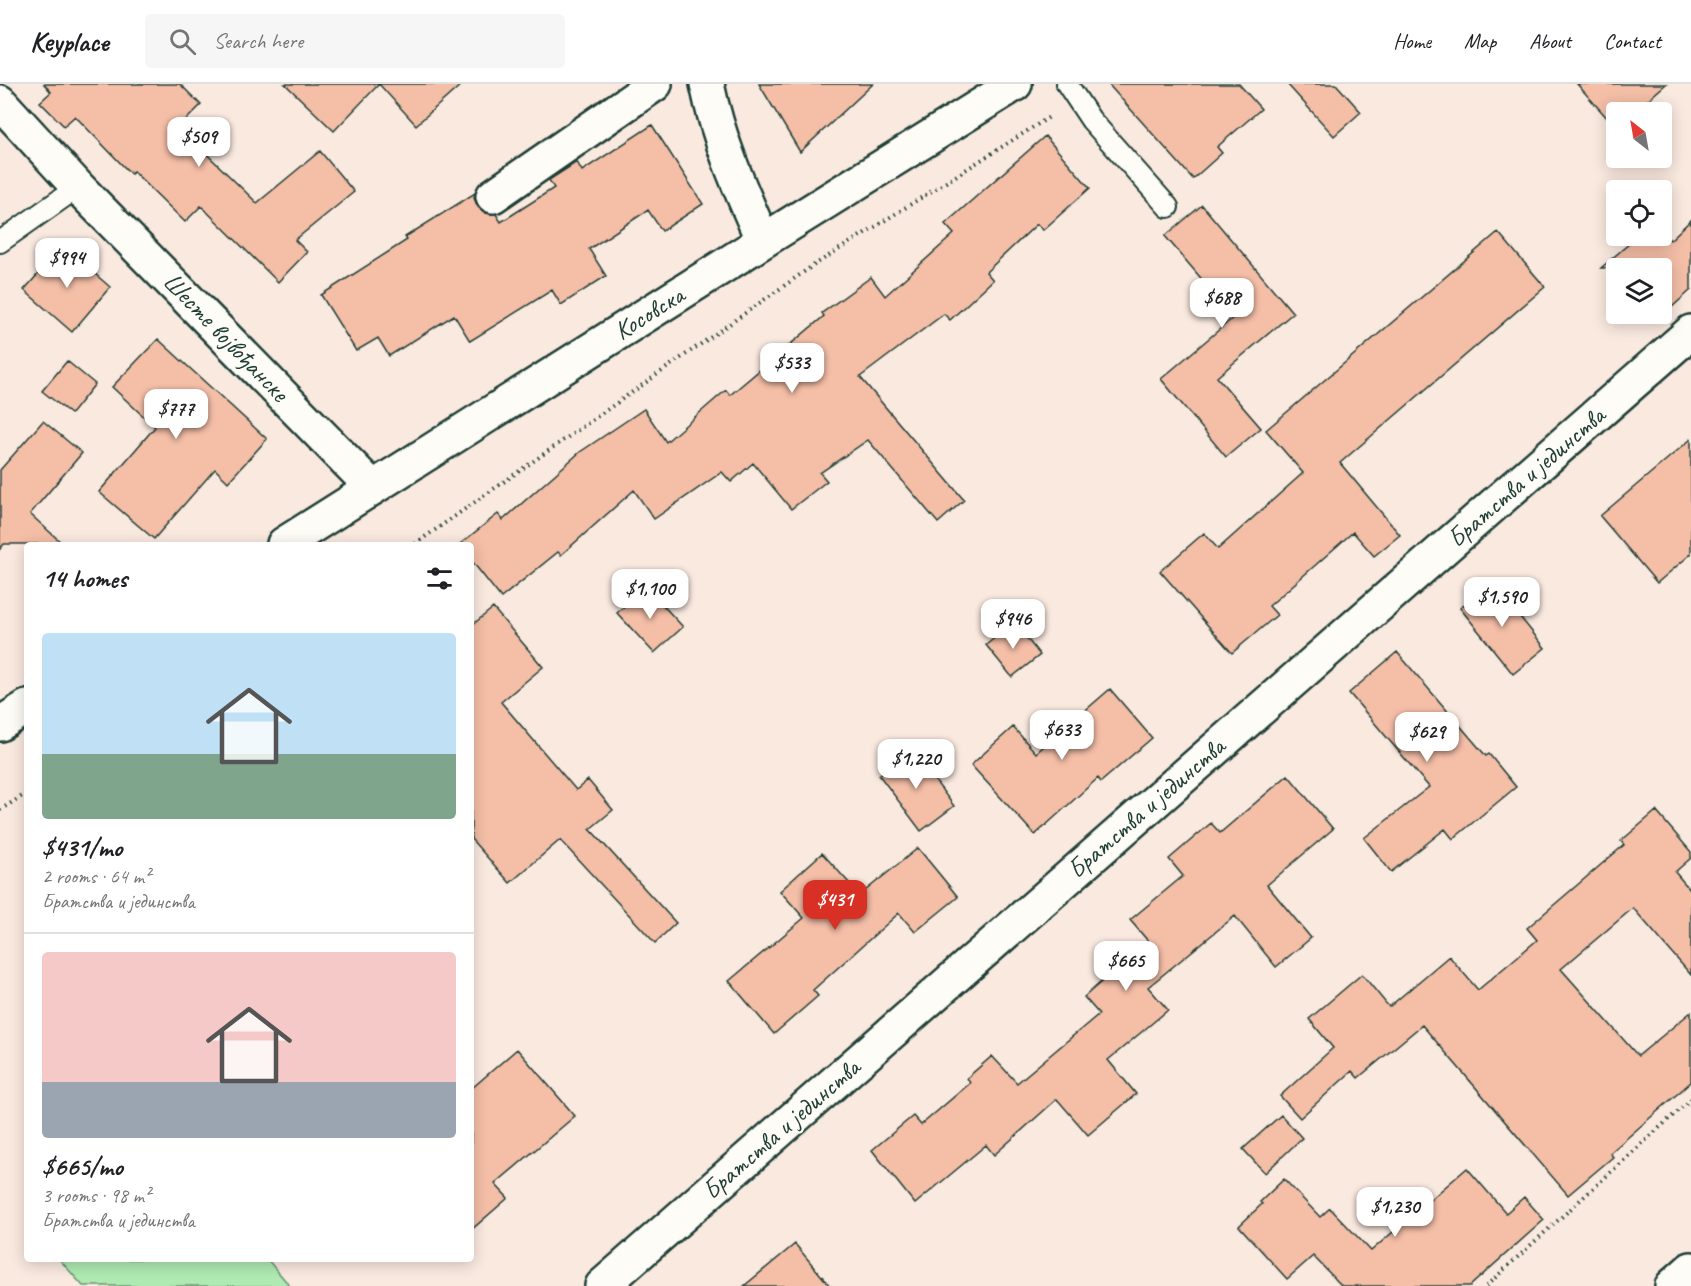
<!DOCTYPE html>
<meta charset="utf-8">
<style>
body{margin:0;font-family:Caveat,sans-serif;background:#f6f6f6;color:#202124;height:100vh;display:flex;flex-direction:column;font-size:22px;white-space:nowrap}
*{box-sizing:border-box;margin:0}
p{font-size:20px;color:#757577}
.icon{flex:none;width:33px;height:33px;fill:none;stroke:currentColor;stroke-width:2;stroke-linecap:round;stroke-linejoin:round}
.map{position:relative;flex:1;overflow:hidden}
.details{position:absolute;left:24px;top:458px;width:450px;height:720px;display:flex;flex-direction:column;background:#fff;border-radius:6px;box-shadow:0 3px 15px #0003}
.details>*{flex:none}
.needle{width:39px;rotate:329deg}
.tools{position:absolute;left:1606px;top:18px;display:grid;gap:12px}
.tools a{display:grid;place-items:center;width:66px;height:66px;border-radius:6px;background:#fff;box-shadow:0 3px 15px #0003;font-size:30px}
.price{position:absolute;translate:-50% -51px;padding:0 14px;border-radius:12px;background:#fff;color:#222;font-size:20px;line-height:39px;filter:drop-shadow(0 2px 3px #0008)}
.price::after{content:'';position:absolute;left:50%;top:36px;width:18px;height:14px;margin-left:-9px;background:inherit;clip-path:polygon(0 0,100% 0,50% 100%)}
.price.active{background:#d93025;color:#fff}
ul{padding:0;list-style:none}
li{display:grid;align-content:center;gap:12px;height:318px;padding:0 18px}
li+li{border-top:2px solid #e0e0e0}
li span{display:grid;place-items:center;height:186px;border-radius:6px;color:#555}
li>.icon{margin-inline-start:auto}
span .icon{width:108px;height:108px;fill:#fffc;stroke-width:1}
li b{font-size:26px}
h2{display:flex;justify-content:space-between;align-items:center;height:72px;padding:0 18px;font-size:26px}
header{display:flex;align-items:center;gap:36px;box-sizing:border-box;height:84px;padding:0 30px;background:#fff;border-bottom:2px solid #e0e0e0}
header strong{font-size:28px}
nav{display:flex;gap:33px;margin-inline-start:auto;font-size:21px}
.search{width:420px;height:54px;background:#f6f6f6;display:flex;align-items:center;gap:15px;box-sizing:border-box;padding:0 21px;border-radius:6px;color:#757577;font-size:22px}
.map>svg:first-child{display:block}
.grass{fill:#aeeab1;stroke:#669472;stroke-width:1.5}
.building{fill:#f4bea7;stroke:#1f3d34;stroke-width:1.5}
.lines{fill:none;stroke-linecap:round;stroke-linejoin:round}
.lane-casing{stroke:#1f3d34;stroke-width:24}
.street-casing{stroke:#1f3d34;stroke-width:38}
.secondary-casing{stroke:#1f3d34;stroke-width:38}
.path{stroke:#1f3d34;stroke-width:4;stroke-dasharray:1.5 4.5;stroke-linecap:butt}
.lane{stroke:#fdfcf7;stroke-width:20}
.street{stroke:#fdfcf7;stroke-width:33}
.secondary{stroke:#fdfcf7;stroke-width:33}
.labels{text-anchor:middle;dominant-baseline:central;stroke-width:4.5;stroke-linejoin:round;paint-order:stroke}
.street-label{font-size:26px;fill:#1f3d34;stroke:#fdfcf7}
</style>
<header>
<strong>Keyplace</strong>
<div class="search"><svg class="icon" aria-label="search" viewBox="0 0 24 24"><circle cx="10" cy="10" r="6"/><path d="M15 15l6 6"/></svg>Search here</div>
<nav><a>Home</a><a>Map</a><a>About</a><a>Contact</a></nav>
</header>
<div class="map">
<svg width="1691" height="1202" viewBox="0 0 1691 1202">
<rect width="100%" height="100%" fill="#fae9df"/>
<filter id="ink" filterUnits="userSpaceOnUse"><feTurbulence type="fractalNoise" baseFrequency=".0167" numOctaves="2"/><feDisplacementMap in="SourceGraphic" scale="12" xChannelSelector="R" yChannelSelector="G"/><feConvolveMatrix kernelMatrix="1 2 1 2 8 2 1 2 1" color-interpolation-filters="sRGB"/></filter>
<g filter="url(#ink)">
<!-- grass -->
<path class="grass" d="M 59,1175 L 267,1175 L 290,1202 L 83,1202 Z"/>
<!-- building -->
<path class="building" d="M 44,0 L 180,0 L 201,21 L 179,43 L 257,119 L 320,67 L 354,108 L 295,156 L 307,168 L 278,198 L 201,122 L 185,138 L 133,87 L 131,90 L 75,32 L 64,42 L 40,18 L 51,8 Z
M 285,0 L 462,0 L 416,41 L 379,0 L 334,47 Z
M 759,0 L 873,0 L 800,68 Z
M 1108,0 L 1239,0 L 1261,25 L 1217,63 L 1222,69 L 1193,95 Z
M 1287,0 L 1336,0 L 1361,28 L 1334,52 Z
M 1577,0 L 1666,0 L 1634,28 L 1617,28 L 1616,44 Z
M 652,41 L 703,120 L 662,147 L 648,126 L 589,165 L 606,192 L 561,221 L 552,206 L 470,257 L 454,231 L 389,272 L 378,254 L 356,267 L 321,211 L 407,156 L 405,153 L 475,109 L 474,114 L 478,123 L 486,129 L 496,130 L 501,138 L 554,104 L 549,96 L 577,78 L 582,87 Z
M 1045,52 L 1090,104 L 1043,146 L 1037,140 L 986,188 L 993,196 L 950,236 L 944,230 L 860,293 L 964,416 L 938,439 L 868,356 L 820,389 L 827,397 L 791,425 L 753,379 L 731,398 L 722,388 L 654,435 L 634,406 L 561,471 L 558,468 L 501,514 L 471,476 L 471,460 L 460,460 L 498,430 L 503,436 L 580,368 L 644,325 L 666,358 L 726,306 L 730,311 L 824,232 L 822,229 L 871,193 L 885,212 L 954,150 L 945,140 Z
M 1202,121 L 1293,229 L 1217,293 L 1261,344 L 1226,373 L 1161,295 L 1234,233 L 1165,152 Z
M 1691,136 L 1691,206 L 1662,232 L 1662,184 L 1601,184 L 1638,152 L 1666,152 L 1670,156 Z
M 1498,148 L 1545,203 L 1340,379 L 1400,451 L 1374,472 L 1353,448 L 1269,522 L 1277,531 L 1232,569 L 1160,487 L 1204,449 L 1218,465 L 1303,389 L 1266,346 Z
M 63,162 L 110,203 L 72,248 L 24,206 Z
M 158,255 L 267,355 L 228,398 L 215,385 L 154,455 L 99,408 L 155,343 L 112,303 Z
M 67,277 L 95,300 L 71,330 L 42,307 Z
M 43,337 L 82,369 L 30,430 L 63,460 L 4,460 L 0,465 L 0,386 Z
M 1691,355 L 1691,470 L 1657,499 L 1600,432 Z
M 1492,498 L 1545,564 L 1513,590 L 1460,524 Z
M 646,503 L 683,543 L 654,569 L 617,529 Z
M 493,524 L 543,583 L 501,618 L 576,706 L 588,696 L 613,726 L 590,745 L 676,839 L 655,859 L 560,756 L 510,799 L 471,755 L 471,542 Z
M 1014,538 L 1040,571 L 1012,593 L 986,561 Z
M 1397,568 L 1486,672 L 1489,670 L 1516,703 L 1453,755 L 1445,745 L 1391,788 L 1364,754 L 1429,703 L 1349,609 Z
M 1110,605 L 1152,654 L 1101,698 L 1098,694 L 1035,751 L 971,681 L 1013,643 L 1036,669 Z
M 912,666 L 954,722 L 921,747 L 879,691 Z
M 1288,691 L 1333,745 L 1267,801 L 1311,854 L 1276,883 L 1235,832 L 1148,903 L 1168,926 L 1108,976 L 1136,1010 L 1088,1051 L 1057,1015 L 994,1071 L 986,1061 L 915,1120 L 872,1066 L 913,1032 L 921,1041 L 970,999 L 967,994 L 992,972 L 1017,999 L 1099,930 L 1084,913 L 1148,857 L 1130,836 L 1183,792 L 1169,775 L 1211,739 L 1220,749 Z
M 1656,727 L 1691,768 L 1691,774 L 1675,788 L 1691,807 L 1691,891 L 1633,824 L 1561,885 L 1638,972 L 1691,928 L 1691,998 L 1610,1069 L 1613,1073 L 1568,1111 L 1422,941 L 1358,994 L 1352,987 L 1300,1034 L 1280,1012 L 1333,964 L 1309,935 L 1362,890 L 1389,923 L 1449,872 L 1478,906 L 1537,856 L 1527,844 L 1624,761 L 1621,757 Z
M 918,764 L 958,813 L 915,848 L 899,829 L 813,906 L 818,912 L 774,950 L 729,897 L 804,834 L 780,807 L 822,769 L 860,811 Z
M 517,965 L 575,1032 L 495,1100 L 508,1114 L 471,1146 L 471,1005 Z
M 1281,1031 L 1302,1054 L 1265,1089 L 1243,1065 Z
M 1467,1084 L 1506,1129 L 1524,1113 L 1544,1136 L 1470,1202 L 1342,1202 L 1313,1172 L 1287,1195 L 1239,1142 L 1262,1120 L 1260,1118 L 1284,1095 L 1320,1133 L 1330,1124 L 1371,1167 Z
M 795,1160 L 830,1202 L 744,1202 Z"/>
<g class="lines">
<defs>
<path id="lane" d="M 1067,0 L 1091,36 L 1168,123
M 0,158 L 78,103"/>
<path id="street" d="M 707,0 C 718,55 740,105 763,157
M 0,18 L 78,103 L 373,404
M 493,112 L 655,0
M 284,460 L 763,157 L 1015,0
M 0,640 L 27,623
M 602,1202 L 1691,248"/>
<path id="secondary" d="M 1672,1202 L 1691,1185"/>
</defs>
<!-- lane casing -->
<use href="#lane" class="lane-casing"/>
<!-- street casing -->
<use href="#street" class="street-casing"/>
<!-- secondary casing -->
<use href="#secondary" class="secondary-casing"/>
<!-- path -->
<path class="path" d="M 415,460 L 811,183 L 1051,32
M 0,726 L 27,709
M 1486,1202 L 1691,1015"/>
<!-- lane -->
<use href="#lane" class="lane"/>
<!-- street -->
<use href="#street" class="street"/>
<!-- secondary -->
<use href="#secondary" class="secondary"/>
</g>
</g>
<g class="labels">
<!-- street labels -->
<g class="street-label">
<text transform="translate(649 229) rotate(-32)">Косовска</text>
<text transform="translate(226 253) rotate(46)">Шесте војвођанске</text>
<text transform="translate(1526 393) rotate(-41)">Братства и јединства</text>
<text transform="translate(1146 724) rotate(-41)">Братства и јединства</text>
<text transform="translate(781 1045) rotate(-41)">Братства и јединства</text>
</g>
</g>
</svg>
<div class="tools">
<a><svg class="needle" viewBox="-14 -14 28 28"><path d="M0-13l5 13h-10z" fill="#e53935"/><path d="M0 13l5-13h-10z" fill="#757577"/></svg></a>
<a><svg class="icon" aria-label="locate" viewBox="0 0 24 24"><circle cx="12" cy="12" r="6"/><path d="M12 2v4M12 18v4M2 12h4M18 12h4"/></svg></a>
<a><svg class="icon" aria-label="layers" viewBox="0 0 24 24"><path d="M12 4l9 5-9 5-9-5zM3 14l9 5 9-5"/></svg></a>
</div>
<b class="price" style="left:199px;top:84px">$509</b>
<b class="price" style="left:67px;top:205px">$994</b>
<b class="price" style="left:1222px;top:245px">$688</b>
<b class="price" style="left:792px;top:310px">$533</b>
<b class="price" style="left:176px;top:356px">$777</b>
<b class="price" style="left:650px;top:536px">$1,100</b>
<b class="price" style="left:1502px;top:544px">$1,590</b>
<b class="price" style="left:1013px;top:566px">$946</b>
<b class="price" style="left:1062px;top:677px">$633</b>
<b class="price" style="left:1427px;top:679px">$629</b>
<b class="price" style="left:916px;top:706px">$1,220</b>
<b class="price active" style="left:835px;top:847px">$431</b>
<b class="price" style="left:1126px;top:908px">$665</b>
<b class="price" style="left:1395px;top:1154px">$1,230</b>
<section class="details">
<h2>14 homes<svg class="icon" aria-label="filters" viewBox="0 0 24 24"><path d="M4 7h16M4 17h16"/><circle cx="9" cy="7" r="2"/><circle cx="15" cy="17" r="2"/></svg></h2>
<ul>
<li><span style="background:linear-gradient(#bfe0f5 65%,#7fa58c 0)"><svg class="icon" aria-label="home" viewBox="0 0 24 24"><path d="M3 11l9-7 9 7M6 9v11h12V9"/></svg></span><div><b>$431/mo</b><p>2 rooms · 64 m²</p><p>Братства и јединства</p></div></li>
<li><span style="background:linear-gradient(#f6c9c9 70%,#9aa5b1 0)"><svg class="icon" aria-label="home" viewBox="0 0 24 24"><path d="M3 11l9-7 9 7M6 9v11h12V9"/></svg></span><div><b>$665/mo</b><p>3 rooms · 98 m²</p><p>Братства и јединства</p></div></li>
</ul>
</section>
</div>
